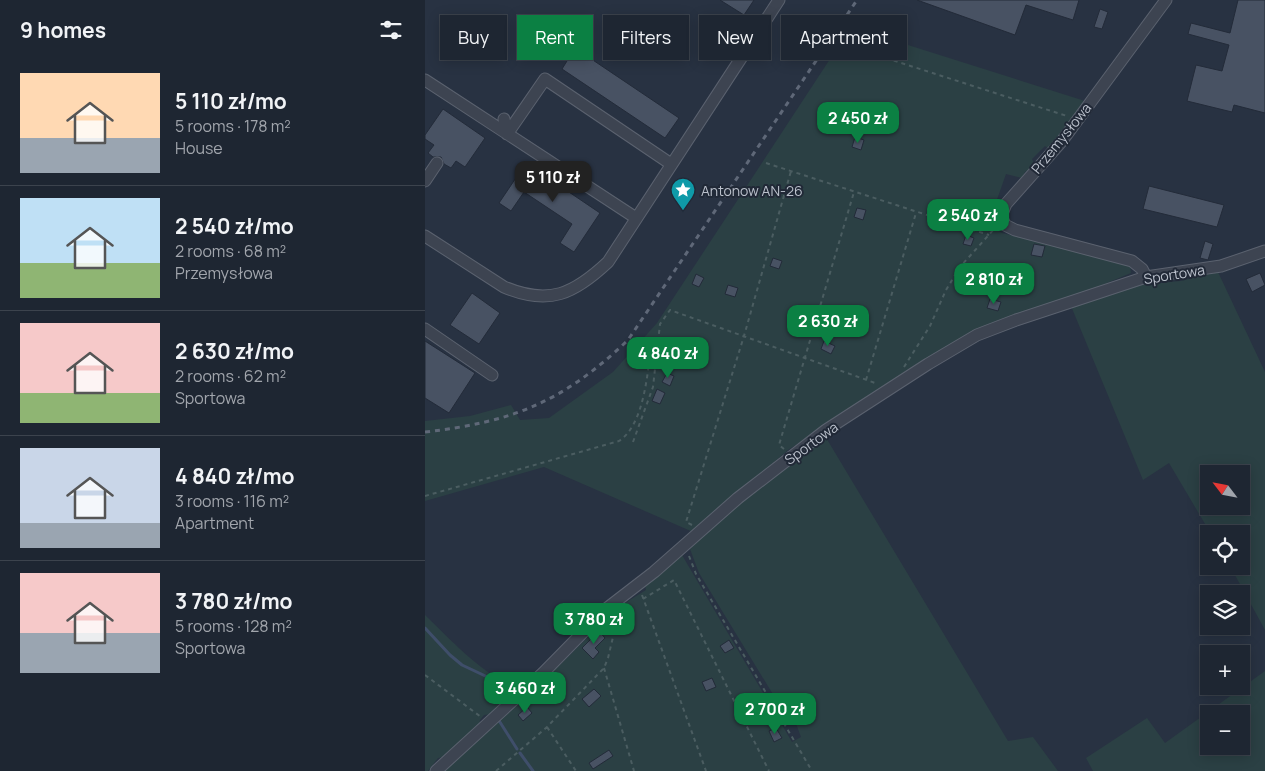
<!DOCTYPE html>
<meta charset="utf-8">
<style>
body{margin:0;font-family:Manrope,sans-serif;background:#2b323e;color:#f1f3f6;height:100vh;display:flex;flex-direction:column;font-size:19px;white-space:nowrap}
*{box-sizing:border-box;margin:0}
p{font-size:16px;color:#a1a5ac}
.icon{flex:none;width:28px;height:28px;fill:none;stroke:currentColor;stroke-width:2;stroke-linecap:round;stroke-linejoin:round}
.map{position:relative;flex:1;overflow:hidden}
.drawer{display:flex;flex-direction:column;background:#1e2632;width:425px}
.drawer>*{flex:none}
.top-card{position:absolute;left:15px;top:15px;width:475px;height:45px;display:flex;gap:10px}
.needle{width:32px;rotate:302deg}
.tools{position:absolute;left:775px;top:465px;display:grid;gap:10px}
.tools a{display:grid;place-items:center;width:50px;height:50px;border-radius:0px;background:#1e2632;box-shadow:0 2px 12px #0003,0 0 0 1px #3c434d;font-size:25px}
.price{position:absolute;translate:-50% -42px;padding:0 11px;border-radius:10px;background:#0b8043;color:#fff;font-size:16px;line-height:32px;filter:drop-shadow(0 1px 2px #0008)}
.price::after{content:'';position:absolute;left:50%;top:30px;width:15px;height:11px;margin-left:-8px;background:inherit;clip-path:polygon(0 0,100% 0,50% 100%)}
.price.selected{background:#222;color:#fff}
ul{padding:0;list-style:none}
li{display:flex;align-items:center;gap:15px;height:125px;padding:0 20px}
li+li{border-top:1px solid #3c434d}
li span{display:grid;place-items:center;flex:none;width:140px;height:100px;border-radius:0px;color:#555}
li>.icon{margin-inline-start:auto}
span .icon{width:60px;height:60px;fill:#fffc;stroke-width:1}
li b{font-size:21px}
h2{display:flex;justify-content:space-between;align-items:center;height:60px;padding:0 20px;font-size:21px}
.pill{padding:0 18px;border-radius:0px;background:#1e2632;box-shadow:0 2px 12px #0003,0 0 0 1px #3c434d;font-size:18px;line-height:45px}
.pill.selected{background:#0b8043;color:#fff}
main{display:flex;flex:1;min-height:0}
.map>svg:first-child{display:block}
.green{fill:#2b4044;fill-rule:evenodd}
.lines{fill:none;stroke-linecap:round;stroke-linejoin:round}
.stream{stroke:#3f4e6a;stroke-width:3}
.building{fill:#485263;stroke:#232b39}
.minor-casing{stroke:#5b626f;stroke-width:13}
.path{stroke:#4b5d61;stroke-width:2;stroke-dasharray:4 4;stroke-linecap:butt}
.minor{stroke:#3d4451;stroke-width:11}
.rail{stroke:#5f6878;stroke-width:3;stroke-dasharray:5 5;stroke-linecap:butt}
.labels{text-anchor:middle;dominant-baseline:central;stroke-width:4;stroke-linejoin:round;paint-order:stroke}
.street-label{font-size:14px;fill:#bac0cb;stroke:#212937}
.poi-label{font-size:14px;fill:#bac0cb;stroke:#212937;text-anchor:start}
</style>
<main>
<section class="drawer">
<h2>9 homes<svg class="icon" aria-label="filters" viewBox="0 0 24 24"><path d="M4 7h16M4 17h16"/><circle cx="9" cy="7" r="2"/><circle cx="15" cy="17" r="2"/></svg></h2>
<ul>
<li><span style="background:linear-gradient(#ffd9b3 65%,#9aa5b1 0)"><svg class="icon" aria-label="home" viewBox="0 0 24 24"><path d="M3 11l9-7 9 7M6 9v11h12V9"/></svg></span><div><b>5 110 zł/mo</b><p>5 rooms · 178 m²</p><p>House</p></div></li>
<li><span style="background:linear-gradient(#bfe0f5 65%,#8fb573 0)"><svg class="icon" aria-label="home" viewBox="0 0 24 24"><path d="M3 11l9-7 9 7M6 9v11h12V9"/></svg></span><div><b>2 540 zł/mo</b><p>2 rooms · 68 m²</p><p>Przemysłowa</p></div></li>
<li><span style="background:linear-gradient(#f6c9c9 70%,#8fb573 0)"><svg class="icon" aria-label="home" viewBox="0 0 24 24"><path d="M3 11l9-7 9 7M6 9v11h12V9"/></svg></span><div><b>2 630 zł/mo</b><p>2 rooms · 62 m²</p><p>Sportowa</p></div></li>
<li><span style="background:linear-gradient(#c9d6e8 75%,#9aa5b1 0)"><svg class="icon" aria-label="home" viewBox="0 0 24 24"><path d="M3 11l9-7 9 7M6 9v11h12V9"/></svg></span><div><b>4 840 zł/mo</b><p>3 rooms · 116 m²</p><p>Apartment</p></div></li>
<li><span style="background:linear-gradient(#f6c9c9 60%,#9aa5b1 0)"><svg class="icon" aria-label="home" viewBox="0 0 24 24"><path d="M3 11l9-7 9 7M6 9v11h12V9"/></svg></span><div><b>3 780 zł/mo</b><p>5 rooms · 128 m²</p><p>Sportowa</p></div></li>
</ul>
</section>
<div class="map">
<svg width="840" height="771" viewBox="0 0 840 771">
<rect width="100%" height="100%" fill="#283242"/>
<!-- green -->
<path class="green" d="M 426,27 L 660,101 L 624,149 L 620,146 L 607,159 L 610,165 L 600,172 L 597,178 L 581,174 L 563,225 L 577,233 L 698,262 L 705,266 L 706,273 L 646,298 L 579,320 L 472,380 L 363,450 L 268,532 L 119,467 L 0,501 L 0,421 L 45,416 L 86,405 L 95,420 L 124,418 L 188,372 L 232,323 Z
M 793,272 L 840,372 L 840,630 L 805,566 L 816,566 L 816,534 L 786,534 L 744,463 L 718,480 L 646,306 L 716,285 L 755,281 ZM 784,474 L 816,474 L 816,506 L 784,506 Z
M 400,436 L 583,741 L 608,737 L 633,771 L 18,771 L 139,661 L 190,610 L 198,611 L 200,603 L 221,590 L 220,586 L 257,555 L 367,742 L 376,737 L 370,721 L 363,719 L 274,573 L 265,549 L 289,524 Z
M 0,615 C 31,645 53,670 93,690 L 67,714 L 59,715 L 55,720 L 54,725 L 19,757 L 13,758 L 3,771 L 0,771 Z
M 840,671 L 840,771 L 668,771 L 661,758 L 722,718 L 740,743 ZM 784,714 L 816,714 L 816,746 L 784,746 Z"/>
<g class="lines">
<!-- stream -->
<path class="stream" d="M 0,628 L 25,655 L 37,665 L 92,691
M 73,719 L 92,749
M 95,753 L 108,771"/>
</g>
<!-- building -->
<path class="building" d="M 295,0 L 329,0 L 319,15 Z
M 492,0 L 654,0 L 648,20 L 601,5 L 590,35 Z
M 813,0 L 840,0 L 840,113 L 809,105 L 807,112 L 762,101 L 771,65 L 797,71 L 804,45 L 763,34 L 766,23 L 805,33 Z
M 675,9 L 683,12 L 677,29 L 669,27 Z
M 150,48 L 254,118 L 240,138 L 137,69 Z
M 18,109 L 60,138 L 40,167 L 31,161 L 26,168 L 19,164 L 16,157 L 8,157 L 3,153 L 9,145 L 0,139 L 0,135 Z
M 430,137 L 439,140 L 436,150 L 427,147 Z
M 101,163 L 175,213 L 149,252 L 135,243 L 147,224 L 99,192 L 86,211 L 74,203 Z
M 724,186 L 799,205 L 792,227 L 718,209 Z
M 432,208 L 441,210 L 438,220 L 429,217 Z
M 541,235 L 549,238 L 546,246 L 538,244 Z
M 780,241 L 788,244 L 783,260 L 775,258 Z
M 609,244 L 620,246 L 617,257 L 606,255 Z
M 348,258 L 357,261 L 354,269 L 345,266 Z
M 835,273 L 840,285 L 827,292 L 821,279 Z
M 271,274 L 279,278 L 274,287 L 267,284 Z
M 303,285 L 313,288 L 310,297 L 300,294 Z
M 47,293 L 75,313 L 54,344 L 25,325 Z
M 565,299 L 576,302 L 573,311 L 562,308 Z
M 0,341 L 50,373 L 24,413 L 0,398 Z
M 399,341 L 410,346 L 406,354 L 396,349 Z
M 242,373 L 249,376 L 245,386 L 237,382 Z
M 232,389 L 240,393 L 235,404 L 227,401 Z
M 174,631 L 180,638 L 170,648 L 174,652 L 168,659 L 157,648 Z
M 304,640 L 309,648 L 300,653 L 295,646 Z
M 287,678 L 291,687 L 281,691 L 277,682 Z
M 169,689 L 176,696 L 164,707 L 157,699 Z
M 102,707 L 107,713 L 98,721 L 93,715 Z
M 351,728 L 357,738 L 349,742 L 344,731 Z
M 184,750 L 188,756 L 168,769 L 164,763 Z"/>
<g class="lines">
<defs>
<path id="minor" d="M 0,80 L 211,218
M 79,119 L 82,134 L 120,79 L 246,164
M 0,181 L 12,163
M 0,236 L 79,287 C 124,306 149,294 183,262 L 354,0
M 721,277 L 717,269 L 707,261 L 590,230 L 580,225 L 576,216 L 581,204 L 637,141 L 741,0
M 0,329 L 67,375
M 11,771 L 118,673 L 181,609 L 229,572 L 313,498 L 401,430 L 503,364 L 552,335 L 591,320 L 721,277 L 796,266 L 840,251"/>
</defs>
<!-- minor casing -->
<use href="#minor" class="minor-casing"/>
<!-- path -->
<path class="path" d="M 423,46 L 642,116
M 341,163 L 564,235
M 479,367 L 505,326 L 521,290 L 535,267 L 570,228
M 441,380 L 491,213
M 208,442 L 228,387 L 235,324 L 245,310 L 453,384
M 359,449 L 354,445 L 429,192
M 0,496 L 194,441 C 219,425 223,372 226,344
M 267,525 L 261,522 L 319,336 L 366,171
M 264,556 L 271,574 L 387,771
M 217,595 L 281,771
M 218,599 L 249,580 L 344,771
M 179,668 L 209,771
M 0,675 L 56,717
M 122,727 L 151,771
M 71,771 L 122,727 L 179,668 L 183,658 L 194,612"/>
<!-- minor -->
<use href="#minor" class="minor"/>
<!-- rail -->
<path class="rail" d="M 0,432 C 88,422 138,402 203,340 L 432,0"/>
</g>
<!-- icons -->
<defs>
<symbol id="sight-pin" viewBox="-11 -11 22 30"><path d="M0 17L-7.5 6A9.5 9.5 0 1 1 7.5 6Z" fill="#0f9aa8" stroke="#212937"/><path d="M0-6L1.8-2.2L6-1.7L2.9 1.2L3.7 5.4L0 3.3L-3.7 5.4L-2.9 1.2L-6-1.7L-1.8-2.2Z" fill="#fff"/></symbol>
</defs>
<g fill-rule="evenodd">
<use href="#sight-pin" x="244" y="176" width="28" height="38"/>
</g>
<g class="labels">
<!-- street labels -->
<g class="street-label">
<text transform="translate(636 138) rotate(-51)">Przemysłowa</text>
<text transform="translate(749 274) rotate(-9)">Sportowa</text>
<text transform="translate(386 443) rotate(-36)">Sportowa</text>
</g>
<!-- poi labels -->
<g class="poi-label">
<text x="276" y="190">Antonow AN-26</text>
</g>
</g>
</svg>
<div class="tools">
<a><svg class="needle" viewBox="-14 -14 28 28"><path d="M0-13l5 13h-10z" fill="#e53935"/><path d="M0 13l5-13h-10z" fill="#a1a5ac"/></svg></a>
<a><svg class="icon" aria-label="locate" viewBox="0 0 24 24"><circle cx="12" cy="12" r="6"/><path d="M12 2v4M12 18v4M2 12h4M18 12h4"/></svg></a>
<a><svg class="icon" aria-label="layers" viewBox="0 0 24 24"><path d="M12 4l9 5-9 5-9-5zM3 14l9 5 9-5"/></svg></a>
<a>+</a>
<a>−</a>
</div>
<b class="price" style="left:433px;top:144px">2 450 zł</b>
<b class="price selected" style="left:128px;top:203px">5 110 zł</b>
<b class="price" style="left:543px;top:241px">2 540 zł</b>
<b class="price" style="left:569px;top:305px">2 810 zł</b>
<b class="price" style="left:403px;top:347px">2 630 zł</b>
<b class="price" style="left:243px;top:379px">4 840 zł</b>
<b class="price" style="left:169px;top:645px">3 780 zł</b>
<b class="price" style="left:100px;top:714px">3 460 zł</b>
<b class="price" style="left:350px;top:735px">2 700 zł</b>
<div class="top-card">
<a class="pill">Buy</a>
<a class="pill selected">Rent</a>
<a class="pill">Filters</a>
<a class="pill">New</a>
<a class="pill">Apartment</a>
</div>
</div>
</main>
